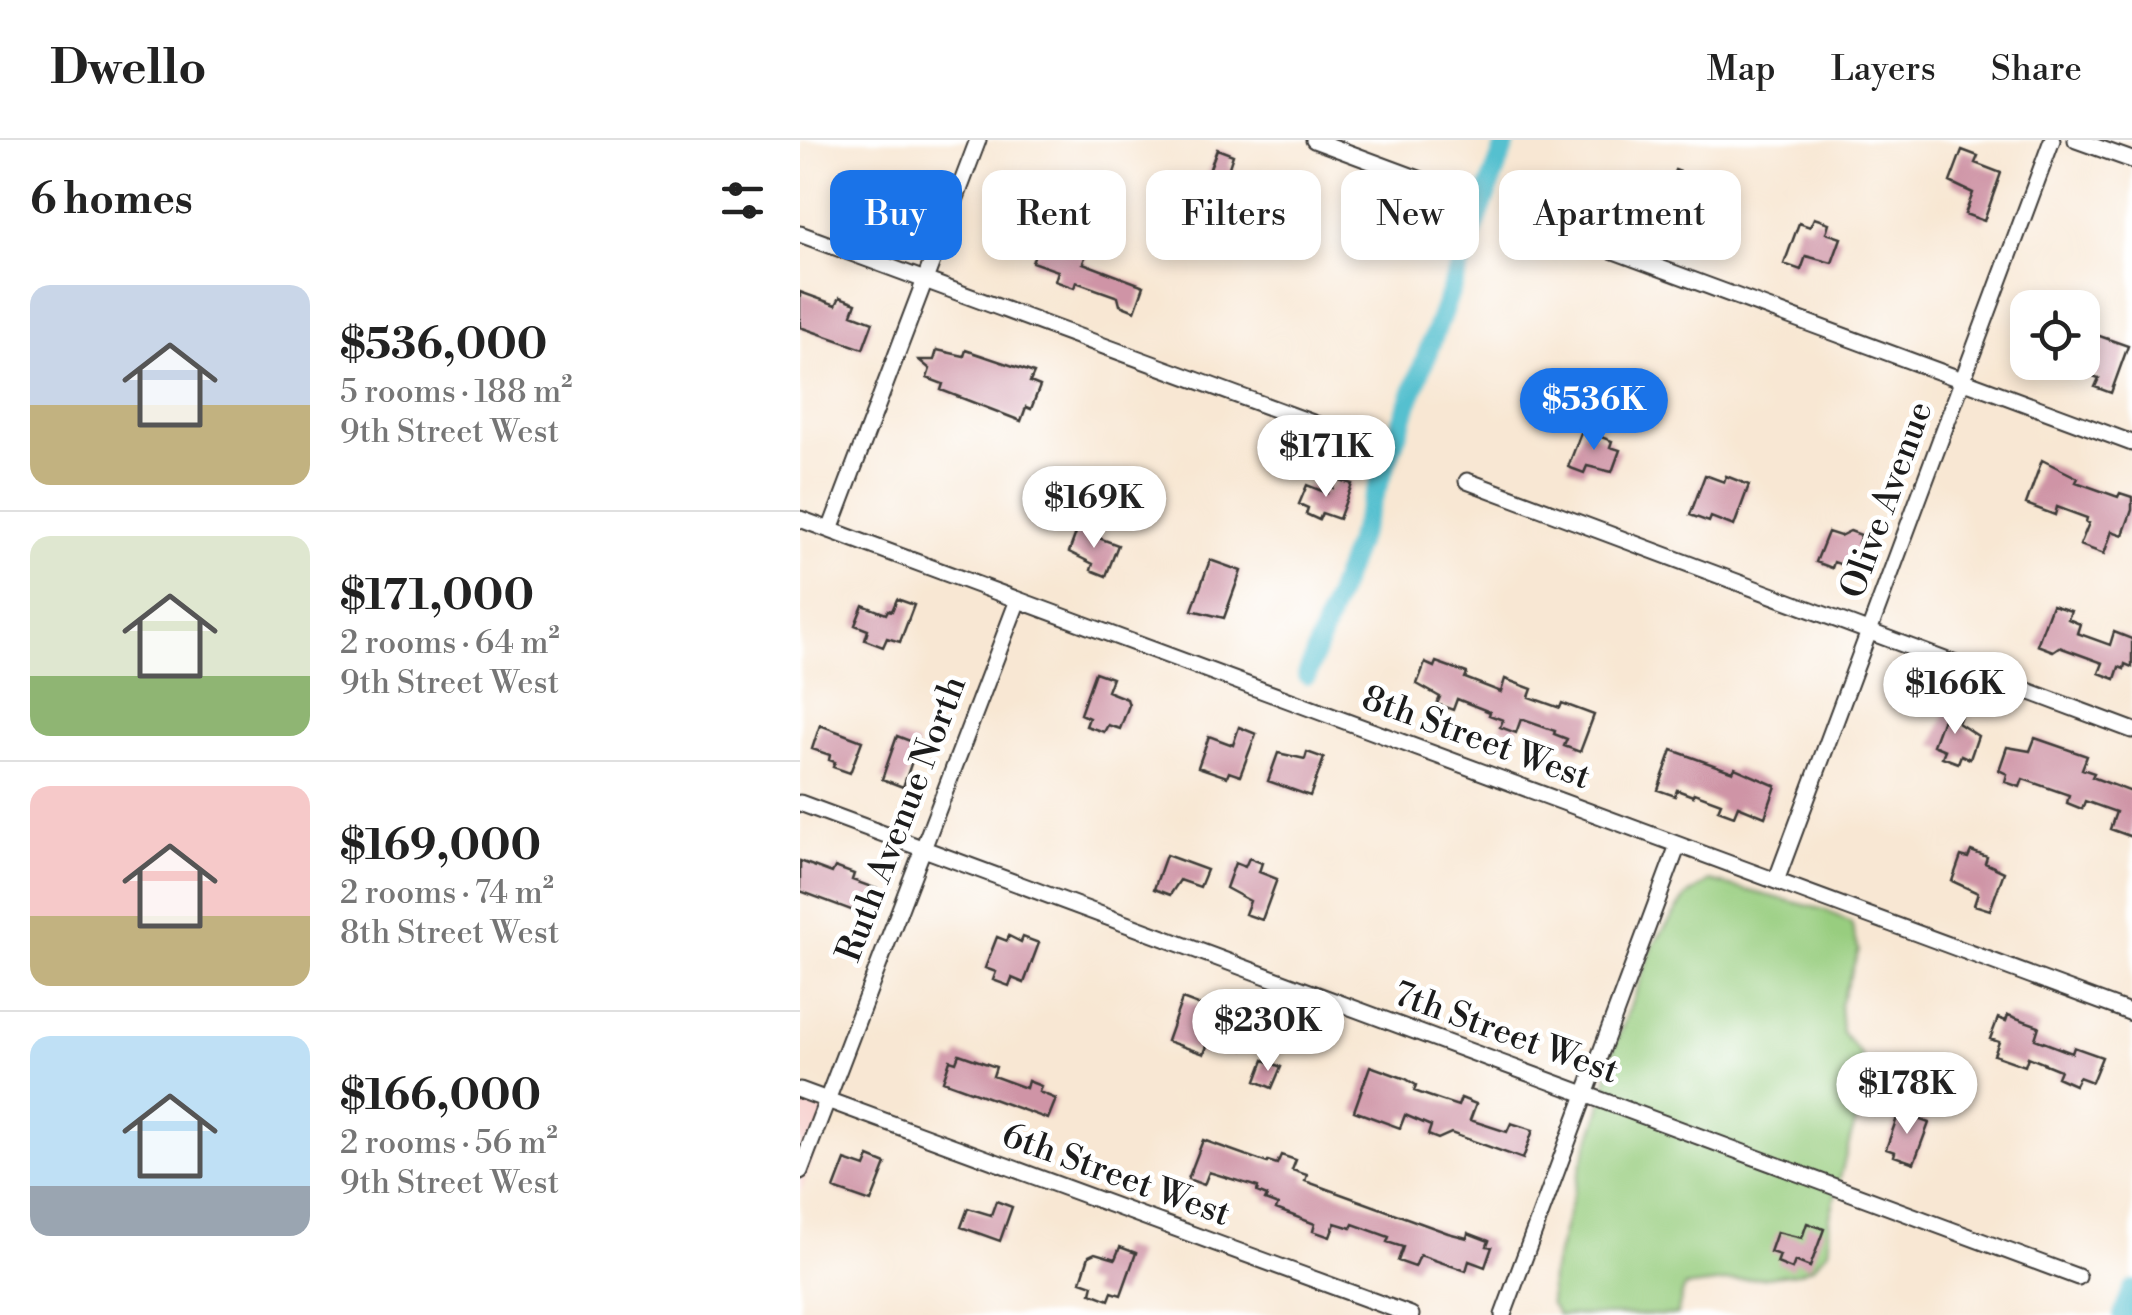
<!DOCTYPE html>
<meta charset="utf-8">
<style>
body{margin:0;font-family:"Libre Bodoni",serif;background:#f2f2f2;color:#222;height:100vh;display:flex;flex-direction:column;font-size:38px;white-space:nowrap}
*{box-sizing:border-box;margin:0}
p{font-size:32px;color:#767676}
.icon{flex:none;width:55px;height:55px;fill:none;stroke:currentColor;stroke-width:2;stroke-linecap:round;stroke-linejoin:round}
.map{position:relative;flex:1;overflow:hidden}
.details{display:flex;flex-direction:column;background:#fff;width:800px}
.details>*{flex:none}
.top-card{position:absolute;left:30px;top:30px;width:950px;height:90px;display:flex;gap:20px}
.buttons{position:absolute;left:1210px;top:150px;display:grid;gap:20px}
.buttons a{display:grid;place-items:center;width:90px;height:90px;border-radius:20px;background:#fff;box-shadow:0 5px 15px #0003;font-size:50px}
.price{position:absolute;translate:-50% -85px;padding:0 22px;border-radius:35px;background:#fff;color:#222;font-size:32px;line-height:65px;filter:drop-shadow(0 2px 5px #0008)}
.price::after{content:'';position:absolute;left:50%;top:60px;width:30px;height:22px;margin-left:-15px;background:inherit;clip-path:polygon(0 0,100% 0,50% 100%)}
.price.selected{background:#1a73e8;color:#fff}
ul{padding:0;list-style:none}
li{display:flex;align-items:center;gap:30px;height:250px;padding:0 30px}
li+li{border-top:2px solid #e0e0e0}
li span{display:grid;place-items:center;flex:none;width:280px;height:200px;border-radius:20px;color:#555}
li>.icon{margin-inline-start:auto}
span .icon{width:120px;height:120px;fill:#fffc;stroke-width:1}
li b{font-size:42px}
h2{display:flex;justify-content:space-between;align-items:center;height:120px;padding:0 30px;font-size:42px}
.chip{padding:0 35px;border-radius:20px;background:#fff;box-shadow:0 5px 15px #0003;font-size:35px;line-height:90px}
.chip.selected{background:#1a73e8;color:#fff}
header{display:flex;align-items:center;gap:60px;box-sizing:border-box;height:140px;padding:0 50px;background:#fff;border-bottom:2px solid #e0e0e0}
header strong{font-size:48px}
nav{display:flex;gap:55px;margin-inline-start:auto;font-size:35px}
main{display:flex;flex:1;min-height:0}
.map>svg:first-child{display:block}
.built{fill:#f7d0ce}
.green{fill:#98cd7f;stroke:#5a744e;stroke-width:2.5}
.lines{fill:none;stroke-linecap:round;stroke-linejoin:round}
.canal{stroke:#55c0cf;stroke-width:20}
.building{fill:#cf94a6}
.street-casing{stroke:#3d3a37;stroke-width:19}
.street{stroke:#fff;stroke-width:15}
.labels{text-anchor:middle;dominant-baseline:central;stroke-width:9;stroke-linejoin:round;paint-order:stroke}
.street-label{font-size:35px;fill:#1c1c1c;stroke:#fff}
</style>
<header>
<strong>Dwello</strong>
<nav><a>Map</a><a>Layers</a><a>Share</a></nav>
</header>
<main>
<section class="details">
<h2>6 homes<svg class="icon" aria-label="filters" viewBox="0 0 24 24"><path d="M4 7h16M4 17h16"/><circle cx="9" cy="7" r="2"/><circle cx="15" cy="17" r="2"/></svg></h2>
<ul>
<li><span style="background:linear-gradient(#c9d6e8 60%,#c2b280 0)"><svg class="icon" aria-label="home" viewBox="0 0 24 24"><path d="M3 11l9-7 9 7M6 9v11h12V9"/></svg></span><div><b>$536,000</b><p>5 rooms · 188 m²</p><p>9th Street West</p></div></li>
<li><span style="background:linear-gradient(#dfe7d0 70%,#8fb573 0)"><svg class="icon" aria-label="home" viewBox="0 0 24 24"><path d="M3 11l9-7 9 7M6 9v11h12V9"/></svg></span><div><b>$171,000</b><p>2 rooms · 64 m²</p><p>9th Street West</p></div></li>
<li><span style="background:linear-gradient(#f6c9c9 65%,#c2b280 0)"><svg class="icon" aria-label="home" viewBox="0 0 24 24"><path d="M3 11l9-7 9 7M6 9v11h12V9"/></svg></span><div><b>$169,000</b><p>2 rooms · 74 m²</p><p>8th Street West</p></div></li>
<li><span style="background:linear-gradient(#bfe0f5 75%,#9aa5b1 0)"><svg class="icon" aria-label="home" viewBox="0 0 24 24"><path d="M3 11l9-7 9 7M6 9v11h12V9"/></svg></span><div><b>$166,000</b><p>2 rooms · 56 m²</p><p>9th Street West</p></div></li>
</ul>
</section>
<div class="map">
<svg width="1332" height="1175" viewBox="0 0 1332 1175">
<rect width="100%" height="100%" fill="#fff"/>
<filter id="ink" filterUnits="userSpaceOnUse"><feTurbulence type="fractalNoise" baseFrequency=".01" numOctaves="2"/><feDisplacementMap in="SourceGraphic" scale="20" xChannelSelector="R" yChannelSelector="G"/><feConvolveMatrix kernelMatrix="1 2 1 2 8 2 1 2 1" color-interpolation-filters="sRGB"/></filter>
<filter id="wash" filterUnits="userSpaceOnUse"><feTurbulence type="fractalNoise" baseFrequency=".0048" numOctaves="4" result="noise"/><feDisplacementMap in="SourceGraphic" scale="40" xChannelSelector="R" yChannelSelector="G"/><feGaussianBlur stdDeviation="2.25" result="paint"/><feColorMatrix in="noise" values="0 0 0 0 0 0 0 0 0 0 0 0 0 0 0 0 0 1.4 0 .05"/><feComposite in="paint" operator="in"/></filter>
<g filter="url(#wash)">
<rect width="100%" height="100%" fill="#f8e7d3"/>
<!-- built -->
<path class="built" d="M 0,960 L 29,971 L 0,1054 Z"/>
<!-- green -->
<path class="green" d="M 910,741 L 1025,770 L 1051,783 L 1059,810 L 1040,864 L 1042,892 L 1061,915 L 1070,942 L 1051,996 L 1029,1080 L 1029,1109 L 1013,1127 L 998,1133 L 884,1147 L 877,1175 L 758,1175 L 750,1163 L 751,1136 L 781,1025 L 800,971 L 813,911 L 854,804 L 886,757 Z"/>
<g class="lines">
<!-- canal -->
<path class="canal" d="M 507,535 L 707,0
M 1323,1175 L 1332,1150"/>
</g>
<g id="blocks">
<!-- building -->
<path class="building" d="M 417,9 L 433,15 L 429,27 L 435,30 L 434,33 L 475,47 L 478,39 L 494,45 L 492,50 L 505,55 L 503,60 L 513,63 L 502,94 L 462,80 L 465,73 L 402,50 Z
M 1162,10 L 1178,16 L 1175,23 L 1201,33 L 1184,81 L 1165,74 L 1173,53 L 1150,42 Z
M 875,30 L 921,47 L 906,86 L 861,70 Z
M 251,72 L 272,80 L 275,87 L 272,96 L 290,102 L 283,123 L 344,146 L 335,171 L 320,165 L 318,157 L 276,142 L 274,148 L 255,141 L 258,131 L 232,122 Z
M 1014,78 L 1029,83 L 1026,93 L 1041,98 L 1032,123 L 1006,116 L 1001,130 L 984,124 L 999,83 L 1010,87 Z
M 0,152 L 36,165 L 40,157 L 56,163 L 52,174 L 73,182 L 63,209 L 0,187 Z
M 1291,193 L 1328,206 L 1311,253 L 1295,247 L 1299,238 L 1283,233 L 1282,197 L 1288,199 Z
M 137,210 L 164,216 L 166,210 L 234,233 L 230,242 L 240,246 L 231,269 L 226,267 L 221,281 L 141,250 L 143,244 L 127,238 L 130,229 L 119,220 L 134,220 Z
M 782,290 L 812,301 L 810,307 L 820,310 L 812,332 L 787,326 L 784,333 L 768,327 Z
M 1242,320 L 1278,338 L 1276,342 L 1318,357 L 1320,353 L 1332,357 L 1332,370 L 1323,395 L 1312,391 L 1304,414 L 1280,405 L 1289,383 L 1286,382 L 1287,378 L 1257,367 L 1255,375 L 1226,364 Z
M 905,335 L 924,342 L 926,336 L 949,345 L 934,386 L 911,377 L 909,382 L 890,375 Z
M 536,339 L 552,344 L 539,379 L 522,373 L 519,380 L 506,374 L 508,368 L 499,364 L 507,345 L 527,353 L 529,346 L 533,348 Z
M 277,390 L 318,405 L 306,436 L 291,430 L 293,424 L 269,412 Z
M 1050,391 L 1061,395 L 1058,403 L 1070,407 L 1060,431 L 1034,422 L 1032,428 L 1016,422 L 1028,392 L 1040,396 Z
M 410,420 L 441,431 L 424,478 L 392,470 Z
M 97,459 L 114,465 L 100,502 L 87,498 L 83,507 L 65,500 L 68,490 L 55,485 L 63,465 L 86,474 L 88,470 L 92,471 Z
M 1252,465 L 1271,471 L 1268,479 L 1280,484 L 1277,493 L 1310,505 L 1314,492 L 1332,499 L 1332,527 L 1325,524 L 1324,529 L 1319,527 L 1315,539 L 1299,533 L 1303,523 L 1259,507 L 1253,511 L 1237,505 Z
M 636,522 L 667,533 L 665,538 L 701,552 L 705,539 L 732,549 L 729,557 L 760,568 L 762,563 L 794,575 L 780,612 L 764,606 L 767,599 L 754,594 L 755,591 L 721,579 L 716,593 L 700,587 L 703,580 L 689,575 L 690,572 L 657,559 L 653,570 L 637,564 L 640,557 L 617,544 L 625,523 L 634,527 Z
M 295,532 L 312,538 L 307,551 L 327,559 L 329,565 L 320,589 L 308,585 L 304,592 L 286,586 L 289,578 L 280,574 Z
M 1148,565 L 1163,570 L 1158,583 L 1178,596 L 1170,619 L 1161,615 L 1158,623 L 1142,617 L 1145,610 L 1133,605 Z
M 20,585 L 62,601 L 50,633 L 33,627 L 35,622 L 29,620 L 30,615 L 12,609 Z
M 439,587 L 456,594 L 440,636 L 429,632 L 427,637 L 398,627 L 409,596 L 433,605 Z
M 97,596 L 118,604 L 103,647 L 82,639 Z
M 1235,598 L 1287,616 L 1282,629 L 1294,633 L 1292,637 L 1332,652 L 1332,697 L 1310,689 L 1316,672 L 1285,661 L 1282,669 L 1267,663 L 1269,655 L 1223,639 L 1220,647 L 1205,642 L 1207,634 L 1199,630 L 1207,607 L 1230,611 Z
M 872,610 L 933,632 L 935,628 L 976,646 L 965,677 L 938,666 L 934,676 L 918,670 L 921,663 L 894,653 L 893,656 L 877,650 L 875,656 L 858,650 Z
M 507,612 L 524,618 L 510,656 L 468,641 L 478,613 L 505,619 Z
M 1171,711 L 1187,717 L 1185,723 L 1204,732 L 1190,770 L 1174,765 L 1178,753 L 1152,741 L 1161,716 L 1168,718 Z
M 366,715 L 407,730 L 400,747 L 380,740 L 370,755 L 354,749 Z
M 449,718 L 462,723 L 459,732 L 477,739 L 462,780 L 445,774 L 450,761 L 426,748 L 435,723 L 445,727 Z
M 0,721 L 32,733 L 35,727 L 54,734 L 52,740 L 77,749 L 67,776 L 0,751 Z
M 209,796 L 221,802 L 223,797 L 239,803 L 224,843 L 212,838 L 209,846 L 193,840 L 196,832 L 185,828 L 197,797 L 207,801 Z
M 382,859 L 452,885 L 443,910 L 410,898 L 404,914 L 367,901 Z
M 1208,875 L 1239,886 L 1235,899 L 1272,913 L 1274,907 L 1302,917 L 1292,942 L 1279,937 L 1275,945 L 1257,937 L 1260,930 L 1228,917 L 1225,926 L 1194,915 L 1199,902 L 1190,899 L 1198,878 L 1206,881 Z
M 159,914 L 196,927 L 193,936 L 226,948 L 228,941 L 241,946 L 239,952 L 256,959 L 248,979 L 143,941 L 150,920 L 156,922 Z
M 464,920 L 481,927 L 472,948 L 456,941 Z
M 570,926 L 606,939 L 616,945 L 614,951 L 640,960 L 658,966 L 661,958 L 676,964 L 670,980 L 707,992 L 711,983 L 733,990 L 723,1019 L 651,993 L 638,999 L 628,995 L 631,986 L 605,975 L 600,988 L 554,971 Z
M 1099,972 L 1129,983 L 1114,1023 L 1094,1016 L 1095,1012 L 1086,1009 Z
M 403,1000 L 467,1023 L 468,1021 L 477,1024 L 481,1015 L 496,1020 L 492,1030 L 507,1035 L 505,1041 L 648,1093 L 667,1098 L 668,1093 L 689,1101 L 687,1106 L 692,1107 L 685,1127 L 669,1121 L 666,1131 L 620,1115 L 615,1127 L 598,1121 L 603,1107 L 587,1102 L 589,1097 L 553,1084 L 551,1088 L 535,1083 L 530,1097 L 513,1091 L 515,1084 L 476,1069 L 478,1065 L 465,1060 L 467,1056 L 457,1052 L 458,1047 L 409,1032 L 404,1045 L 388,1039 Z
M 69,1017 L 86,1024 L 71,1062 L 34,1049 L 45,1020 L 65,1027 Z
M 196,1061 L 212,1067 L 200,1101 L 161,1087 L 168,1068 L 191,1075 Z
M 1007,1083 L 1024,1089 L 1010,1127 L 995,1121 L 992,1129 L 977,1123 L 980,1115 L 970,1112 L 977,1092 L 1002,1098 Z
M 320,1107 L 336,1113 L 321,1155 L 312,1152 L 309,1160 L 291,1153 L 293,1145 L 281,1141 L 289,1116 L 295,1113 L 315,1119 Z"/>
</g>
</g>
<g filter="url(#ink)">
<use href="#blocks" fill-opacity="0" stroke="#3d3a37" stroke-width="2.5"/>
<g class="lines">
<defs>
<path id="street" d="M 514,0 L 627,42
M 1276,0 L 1332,20
M 760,91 L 1332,303
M 0,94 L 529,289
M 667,341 L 1332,590
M 0,379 L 1332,873
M 30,390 L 178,0
M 0,663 L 1278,1137
M 976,741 L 1252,0
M 0,950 L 611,1175
M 0,1031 L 218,460
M 703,1175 L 878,705"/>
</defs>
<!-- street casing -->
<use href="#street" class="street-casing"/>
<!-- street -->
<use href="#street" class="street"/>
</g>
</g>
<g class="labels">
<!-- street labels -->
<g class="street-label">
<text transform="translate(1087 360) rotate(-70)">Olive Avenue</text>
<text transform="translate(676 598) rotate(20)">8th Street West</text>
<text transform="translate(102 679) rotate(-69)">Ruth Avenue North</text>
<text transform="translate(706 893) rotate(20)">7th Street West</text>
<text transform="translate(316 1035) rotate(20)">6th Street West</text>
</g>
</g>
</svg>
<div class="buttons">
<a><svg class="icon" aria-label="locate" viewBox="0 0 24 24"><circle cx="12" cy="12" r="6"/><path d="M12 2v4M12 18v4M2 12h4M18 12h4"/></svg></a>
</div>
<b class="price selected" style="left:794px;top:313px">$536K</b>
<b class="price" style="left:526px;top:360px">$171K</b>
<b class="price" style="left:294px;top:411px">$169K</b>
<b class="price" style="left:1155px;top:597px">$166K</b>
<b class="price" style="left:468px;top:934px">$230K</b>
<b class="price" style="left:1107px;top:997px">$178K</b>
<div class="top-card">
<a class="chip selected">Buy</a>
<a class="chip">Rent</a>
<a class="chip">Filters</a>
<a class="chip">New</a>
<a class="chip">Apartment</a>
</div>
</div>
</main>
